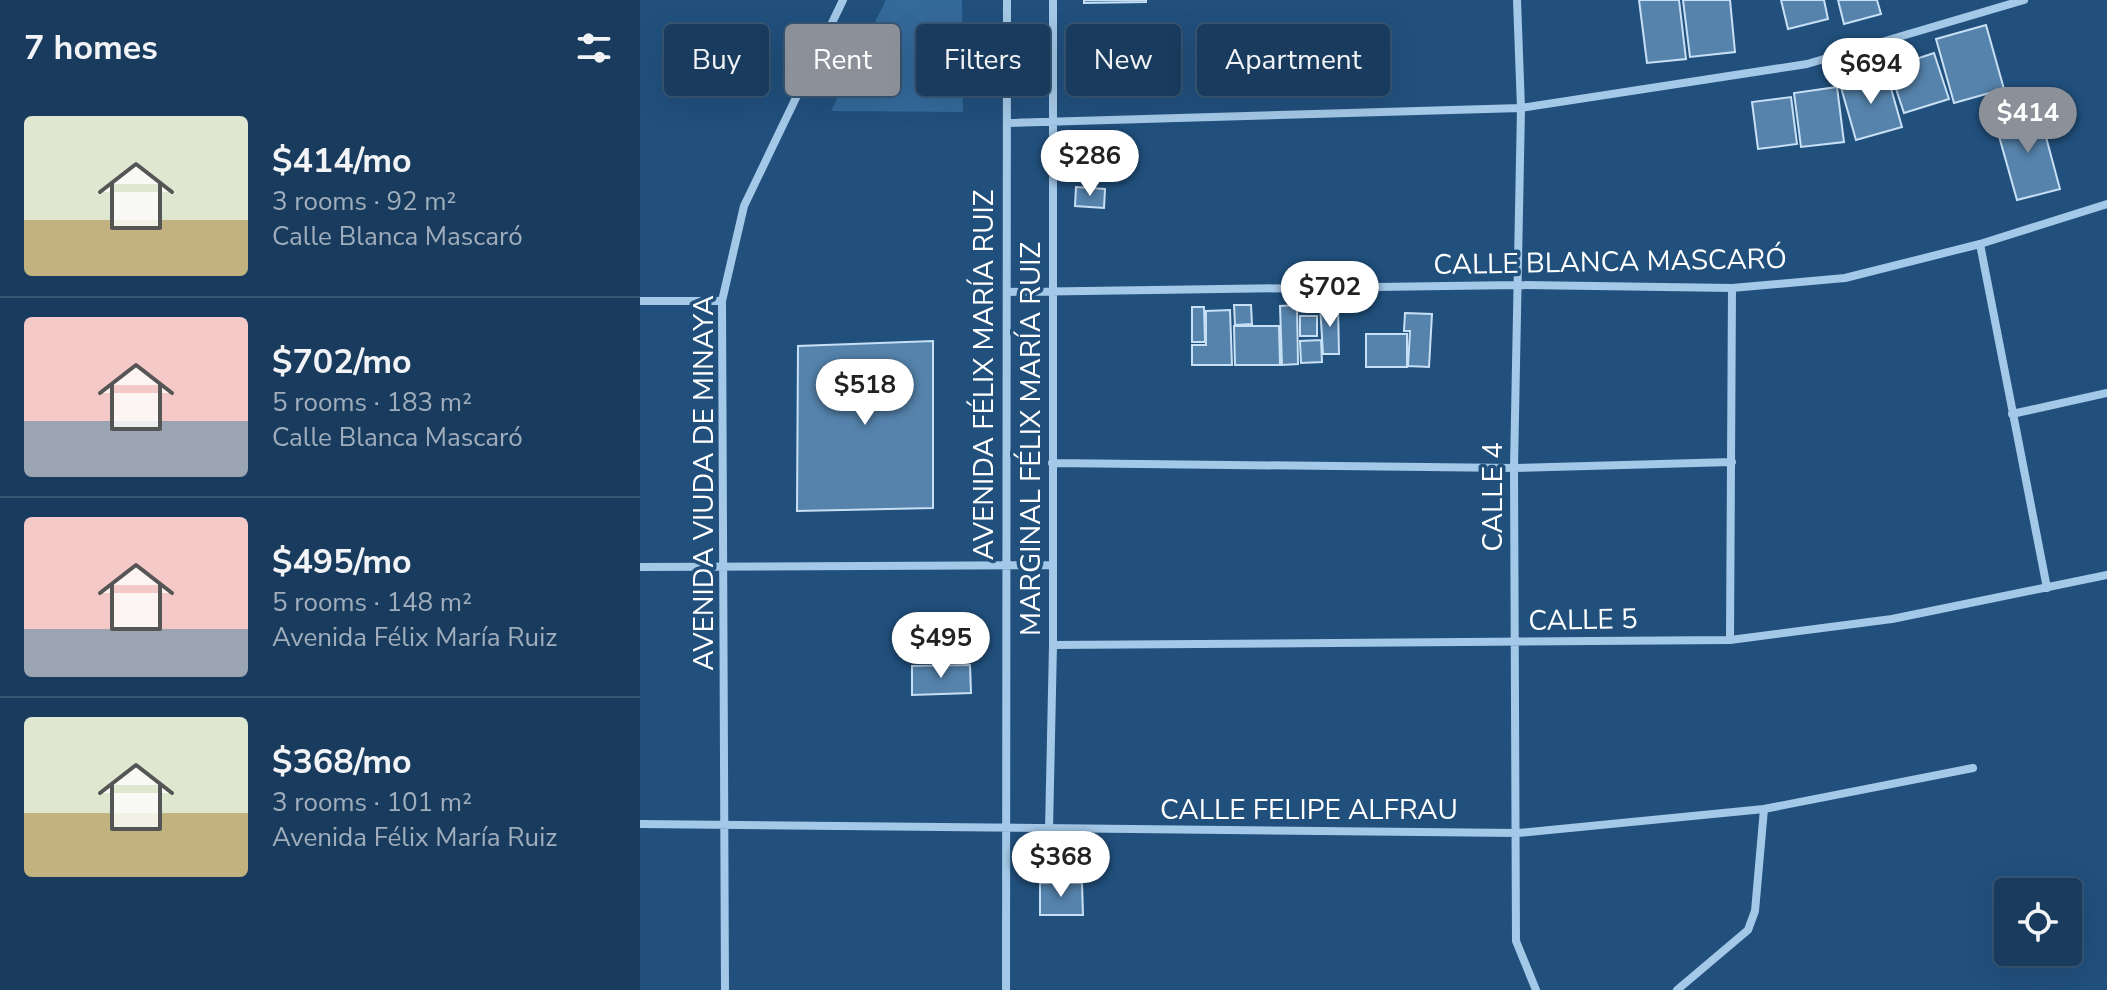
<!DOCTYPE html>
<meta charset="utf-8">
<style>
body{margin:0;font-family:"Nunito Sans",sans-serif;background:#224364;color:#f1f3f6;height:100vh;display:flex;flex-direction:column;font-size:30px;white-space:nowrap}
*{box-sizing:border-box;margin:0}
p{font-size:26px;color:#9fadbc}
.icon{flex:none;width:44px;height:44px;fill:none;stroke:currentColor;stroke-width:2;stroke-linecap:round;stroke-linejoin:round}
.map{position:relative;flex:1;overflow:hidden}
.sheet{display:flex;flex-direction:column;background:#193c5e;width:640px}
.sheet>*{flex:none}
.guide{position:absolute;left:24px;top:24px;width:760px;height:72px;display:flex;gap:16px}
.tools{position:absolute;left:1354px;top:878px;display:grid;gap:16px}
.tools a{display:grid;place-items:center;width:88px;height:88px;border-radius:8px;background:#193c5e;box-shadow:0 8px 32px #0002,0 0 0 2px #375673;font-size:40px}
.price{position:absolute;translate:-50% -68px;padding:0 18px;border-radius:28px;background:#fff;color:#222;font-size:26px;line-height:52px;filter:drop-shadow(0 2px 4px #0008)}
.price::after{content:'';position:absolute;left:50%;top:48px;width:24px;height:18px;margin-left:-12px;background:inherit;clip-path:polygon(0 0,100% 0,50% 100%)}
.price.selected{background:#8c9099;color:#fff}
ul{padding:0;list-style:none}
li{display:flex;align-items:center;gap:24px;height:200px;padding:0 24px}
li+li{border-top:2px solid #375673}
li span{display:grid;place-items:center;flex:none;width:224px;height:160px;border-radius:8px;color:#555}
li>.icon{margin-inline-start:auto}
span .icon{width:96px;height:96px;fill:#fffc;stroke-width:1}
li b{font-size:34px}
h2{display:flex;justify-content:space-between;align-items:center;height:96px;padding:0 24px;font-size:34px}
.tag{padding:0 28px;border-radius:8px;background:#193c5e;box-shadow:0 8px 32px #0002,0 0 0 2px #375673;font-size:28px;line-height:72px}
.tag.selected{background:#8c9099;color:#fff}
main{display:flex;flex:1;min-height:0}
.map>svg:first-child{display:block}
.green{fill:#346a9b}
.building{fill:#5583ac;stroke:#c8e0f5;stroke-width:2}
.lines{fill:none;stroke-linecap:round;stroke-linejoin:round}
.minor{stroke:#a4c8e7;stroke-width:8}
.labels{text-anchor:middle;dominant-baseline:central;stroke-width:7;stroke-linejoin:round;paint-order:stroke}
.street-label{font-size:28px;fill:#fff;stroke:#21507d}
</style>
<main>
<section class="sheet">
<h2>7 homes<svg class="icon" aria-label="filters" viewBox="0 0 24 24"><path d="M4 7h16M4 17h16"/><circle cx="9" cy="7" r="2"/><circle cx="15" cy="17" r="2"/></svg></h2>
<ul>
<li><span style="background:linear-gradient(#dfe7d0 65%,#c2b280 0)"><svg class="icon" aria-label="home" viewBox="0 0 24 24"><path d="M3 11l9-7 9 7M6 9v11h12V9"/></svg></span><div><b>$414/mo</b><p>3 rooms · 92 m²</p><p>Calle Blanca Mascaró</p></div></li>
<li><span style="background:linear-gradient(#f6c9c9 65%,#9aa5b1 0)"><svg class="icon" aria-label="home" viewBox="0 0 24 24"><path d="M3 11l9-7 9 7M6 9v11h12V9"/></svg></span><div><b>$702/mo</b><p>5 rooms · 183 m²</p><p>Calle Blanca Mascaró</p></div></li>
<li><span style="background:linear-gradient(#f6c9c9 70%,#9aa5b1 0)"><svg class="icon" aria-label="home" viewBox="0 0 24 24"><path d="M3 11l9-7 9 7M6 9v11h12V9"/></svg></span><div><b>$495/mo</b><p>5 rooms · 148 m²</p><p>Avenida Félix María Ruiz</p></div></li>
<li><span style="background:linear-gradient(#dfe7d0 60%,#c2b280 0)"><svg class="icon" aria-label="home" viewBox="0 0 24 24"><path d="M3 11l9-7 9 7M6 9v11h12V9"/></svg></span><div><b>$368/mo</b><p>3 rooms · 101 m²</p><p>Avenida Félix María Ruiz</p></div></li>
</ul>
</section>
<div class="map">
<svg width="1467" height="990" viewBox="0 0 1467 990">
<rect width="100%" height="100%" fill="#21507d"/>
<!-- green -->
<path class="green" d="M 246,0 L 322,0 L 323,112 L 191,111 Z"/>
<!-- building -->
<path class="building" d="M 444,0 L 506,0 L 506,2 L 444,3 Z
M 999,0 L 1039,0 L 1046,59 L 1007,63 Z
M 1043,0 L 1090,0 L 1095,52 L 1050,57 Z
M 1141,0 L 1184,0 L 1188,19 L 1148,29 Z
M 1198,0 L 1237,0 L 1241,14 L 1204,24 Z
M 1346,25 L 1364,89 L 1314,103 L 1296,39 Z
M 1294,53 L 1309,99 L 1264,113 L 1249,68 Z
M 1246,71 L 1262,127 L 1216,140 L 1200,84 Z
M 1197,87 L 1204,142 L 1161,147 L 1154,93 Z
M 1151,97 L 1157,144 L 1118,149 L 1112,102 Z
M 1399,111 L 1420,189 L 1377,200 L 1355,122 Z
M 436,187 L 465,189 L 464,208 L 435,206 Z
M 594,305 L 611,305 L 612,324 L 595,325 Z
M 657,305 L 658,364 L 642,365 L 640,306 Z
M 680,305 L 698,305 L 699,354 L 683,354 Z
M 552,307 L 564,307 L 565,342 L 552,342 Z
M 590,310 L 592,365 L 552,365 L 552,345 L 566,345 L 566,311 Z
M 765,313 L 792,314 L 789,367 L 768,366 L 770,331 L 764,331 Z
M 660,316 L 677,316 L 677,336 L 660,336 Z
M 594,326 L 639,326 L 640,365 L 595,365 Z
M 726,334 L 767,334 L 767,367 L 726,367 Z
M 681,340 L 682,362 L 661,363 L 660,341 Z
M 293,341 L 293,508 L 157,511 L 158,346 Z
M 330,665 L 331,693 L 272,695 L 272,666 Z
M 400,883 L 442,883 L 443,915 L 400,915 Z"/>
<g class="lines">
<!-- minor -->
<path class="minor" d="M 877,0 L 881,108 L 874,468 L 876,941 L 896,990
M 367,123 L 881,108 L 1167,64 L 1384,0
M 1340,244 L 1407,588
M 367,292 L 877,285 L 1092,288 L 1205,278 L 1340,244 L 1467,204
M 0,301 L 82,301
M 1372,414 L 1467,393
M 412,463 L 874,468 L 1092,462
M 0,567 L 412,565
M 1090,640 L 1092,288
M 413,645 L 1090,640 L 1252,619 L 1467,575
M 0,824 L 878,833 L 1124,809 L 1333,768
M 409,830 L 413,645 L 413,0
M 85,990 L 82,301 L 104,206 L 203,0
M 366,990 L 367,0
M 1037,990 L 1108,930 L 1115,911 L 1124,809"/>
</g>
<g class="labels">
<!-- street labels -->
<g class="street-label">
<text transform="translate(970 262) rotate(-1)">CALLE BLANCA MASCARÓ</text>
<text transform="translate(344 375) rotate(-90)">AVENIDA FÉLIX MARÍA RUIZ</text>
<text transform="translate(391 439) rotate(-90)">MARGINAL FÉLIX MARÍA RUIZ</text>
<text transform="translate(64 483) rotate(-90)">AVENIDA VIUDA DE MINAYA</text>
<text transform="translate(853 497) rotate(-90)">CALLE 4</text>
<text transform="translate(943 620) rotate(-1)">CALLE 5</text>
<text x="669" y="810">CALLE FELIPE ALFRAU</text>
</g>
</g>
</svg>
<div class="tools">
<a><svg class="icon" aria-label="locate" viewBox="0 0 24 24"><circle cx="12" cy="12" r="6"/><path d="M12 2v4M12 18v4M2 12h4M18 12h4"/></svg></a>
</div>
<b class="price" style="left:1231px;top:106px">$694</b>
<b class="price selected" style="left:1388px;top:155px">$414</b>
<b class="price" style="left:450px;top:198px">$286</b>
<b class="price" style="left:690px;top:329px">$702</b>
<b class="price" style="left:225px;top:427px">$518</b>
<b class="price" style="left:301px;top:680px">$495</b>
<b class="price" style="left:421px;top:899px">$368</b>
<div class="guide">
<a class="tag">Buy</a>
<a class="tag selected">Rent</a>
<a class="tag">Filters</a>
<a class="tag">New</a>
<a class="tag">Apartment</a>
</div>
</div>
</main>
